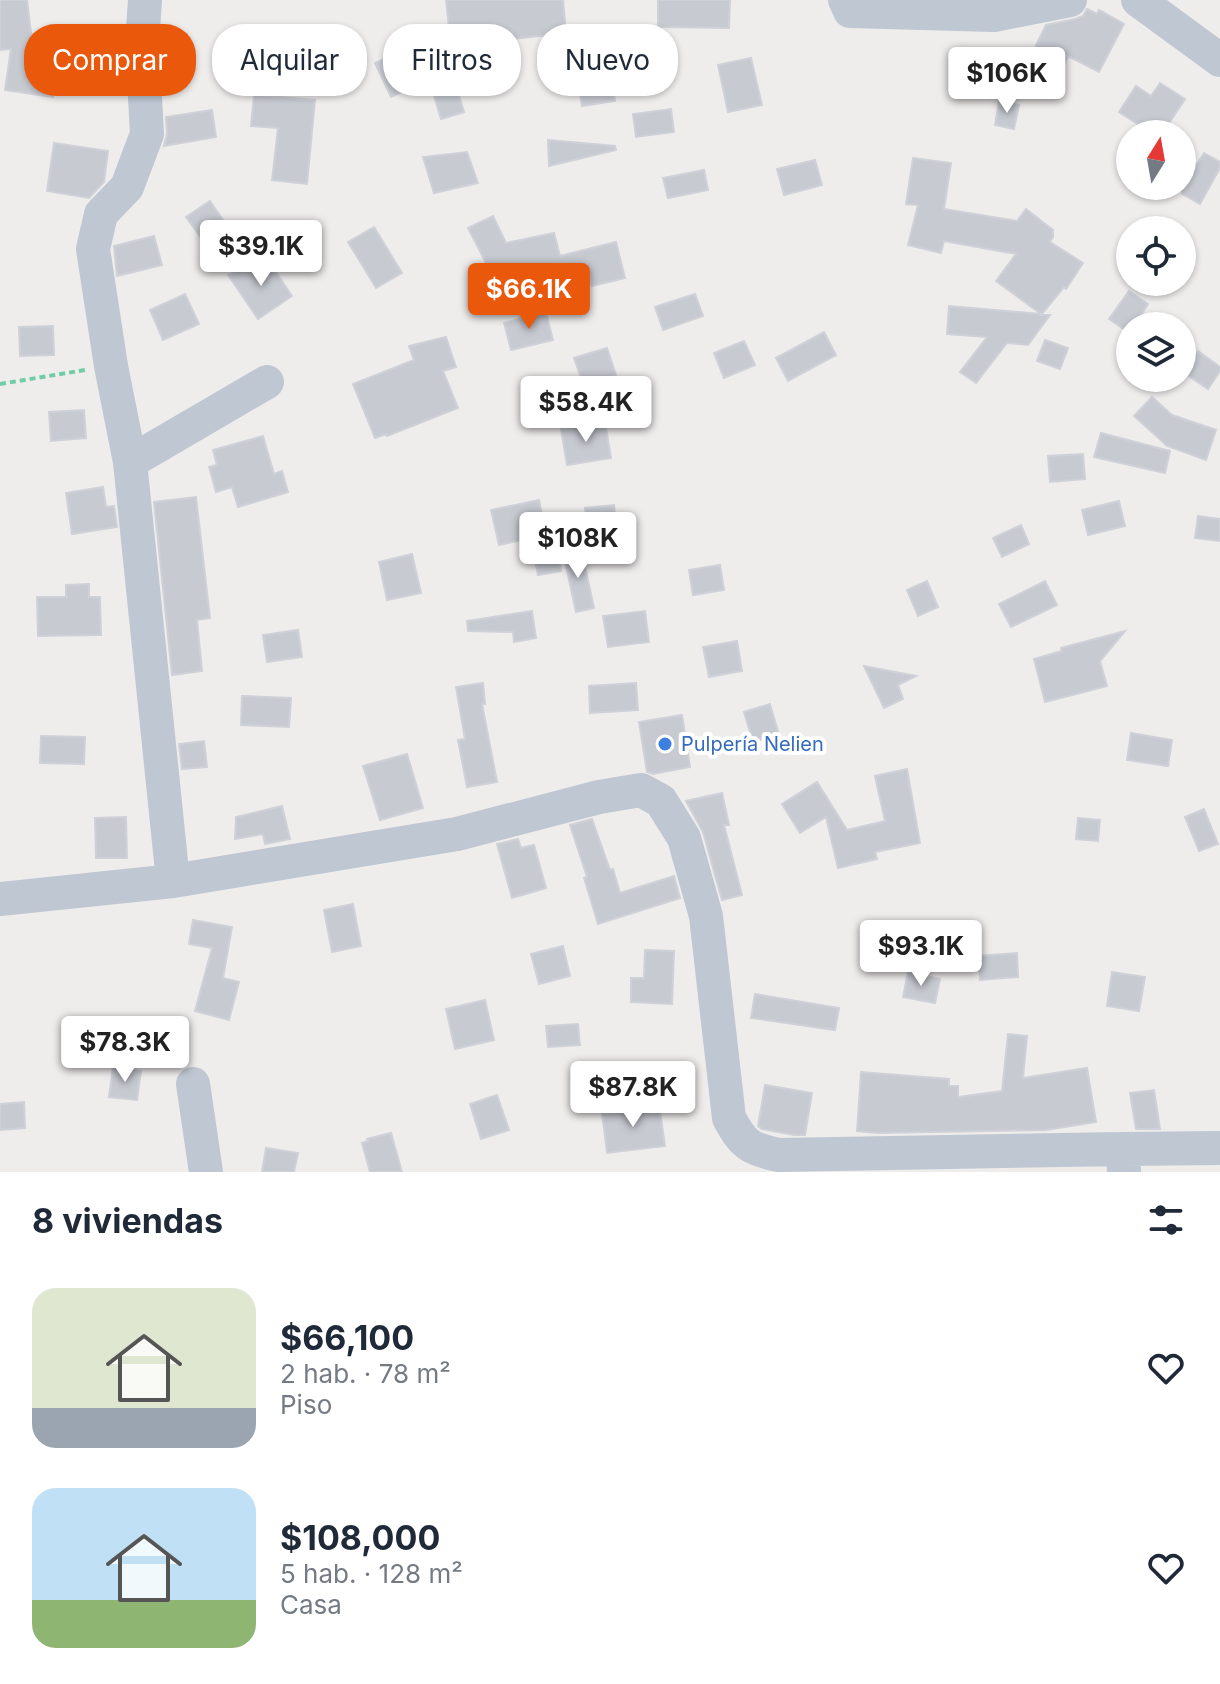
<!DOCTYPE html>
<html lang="es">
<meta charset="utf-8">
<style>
body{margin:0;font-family:Inter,sans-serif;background:#f2f2f3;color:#1f2937;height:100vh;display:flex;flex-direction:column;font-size:30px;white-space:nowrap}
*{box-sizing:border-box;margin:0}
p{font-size:26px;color:#747a83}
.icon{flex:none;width:44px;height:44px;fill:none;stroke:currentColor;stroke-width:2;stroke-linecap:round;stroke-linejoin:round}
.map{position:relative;height:1172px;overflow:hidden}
.details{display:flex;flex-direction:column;background:#fff;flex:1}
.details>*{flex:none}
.banner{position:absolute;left:24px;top:24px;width:800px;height:72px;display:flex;gap:16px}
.needle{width:52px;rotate:11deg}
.buttons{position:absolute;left:1116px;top:120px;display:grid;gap:16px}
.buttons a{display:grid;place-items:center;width:80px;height:80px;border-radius:50%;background:#fff;box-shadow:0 2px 6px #0004;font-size:40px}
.price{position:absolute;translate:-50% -68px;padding:0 18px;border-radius:8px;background:#fff;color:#222;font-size:26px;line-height:52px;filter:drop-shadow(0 2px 4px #0008)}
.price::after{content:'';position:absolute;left:50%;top:48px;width:24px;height:18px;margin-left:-12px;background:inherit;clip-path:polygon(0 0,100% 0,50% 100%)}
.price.on{background:#ea580c;color:#fff}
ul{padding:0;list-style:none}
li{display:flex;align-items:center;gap:24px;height:200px;padding:0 32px}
li span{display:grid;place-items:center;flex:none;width:224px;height:160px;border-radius:24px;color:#555}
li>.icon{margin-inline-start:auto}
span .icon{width:96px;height:96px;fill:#fffc;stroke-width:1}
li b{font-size:34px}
h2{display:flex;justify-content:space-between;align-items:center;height:96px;padding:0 32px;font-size:34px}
.chip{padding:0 28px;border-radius:32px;background:#fff;box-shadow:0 2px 6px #0004;font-size:28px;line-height:72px}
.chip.on{background:#ea580c;color:#fff}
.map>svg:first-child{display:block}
.building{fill:#c8cad2;stroke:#cfd1d8;stroke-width:2}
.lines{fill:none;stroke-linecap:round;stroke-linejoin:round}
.path{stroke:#6fcda5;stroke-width:4;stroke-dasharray:6 4;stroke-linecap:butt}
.minor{stroke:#bec7d2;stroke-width:34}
.shop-dot{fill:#3f7fe0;stroke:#fff;stroke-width:3}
.labels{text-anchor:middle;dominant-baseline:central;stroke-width:8;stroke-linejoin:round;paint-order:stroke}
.shop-label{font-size:20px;fill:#366cbe;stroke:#fff;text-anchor:start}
</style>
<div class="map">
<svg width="1220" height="1172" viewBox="0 0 1220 1172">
<rect width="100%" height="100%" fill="#efecec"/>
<!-- building -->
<path class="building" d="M 0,0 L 27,0 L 36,73 L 57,77 L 53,97 L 5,90 L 11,49 L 0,50 Z
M 446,0 L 563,0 L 566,33 L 451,46 Z
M 658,0 L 730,0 L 729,28 L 658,27 Z
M 1087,9 L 1097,14 L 1099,10 L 1124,24 L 1099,72 L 1068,56 L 1050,94 L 1019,80 L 1046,25 L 1075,19 L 1083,16 Z
M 607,49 L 615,101 L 582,106 L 573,54 Z
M 397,53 L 413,87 L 391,97 L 375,63 Z
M 751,58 L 762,105 L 728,112 L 718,65 Z
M 451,69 L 464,112 L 441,119 L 428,76 Z
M 1160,83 L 1185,99 L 1162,134 L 1153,134 L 1119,112 L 1136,86 L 1151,96 Z
M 254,95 L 315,100 L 307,184 L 272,180 L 278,128 L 251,126 Z
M 999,101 L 1019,105 L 1014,129 L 995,125 Z
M 671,109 L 674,132 L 636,137 L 633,114 Z
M 212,110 L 216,137 L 164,146 L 167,134 L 166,117 Z
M 548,140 L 615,146 L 616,150 L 549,166 Z
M 54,143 L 108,151 L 104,182 L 89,198 L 47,191 Z
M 467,152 L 478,183 L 434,193 L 423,157 Z
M 1204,153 L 1220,162 L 1220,168 L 1200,204 L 1182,194 L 1182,162 L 1194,169 Z
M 913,158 L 951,163 L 944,209 L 1017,221 L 1026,209 L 1053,230 L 1053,237 L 1050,242 L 1083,263 L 1066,289 L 1064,287 L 1041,315 L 1050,315 L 1028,345 L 1007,343 L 976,383 L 960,372 L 987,337 L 947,334 L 949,306 L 1041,314 L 996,281 L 1016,254 L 944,241 L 941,253 L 908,245 L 918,205 L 906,204 Z
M 815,160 L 822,185 L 784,195 L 777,169 Z
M 704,170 L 708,190 L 668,198 L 663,178 Z
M 210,201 L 232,233 L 234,247 L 212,253 L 186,217 Z
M 493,216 L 506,243 L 554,233 L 560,256 L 616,242 L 625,278 L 592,286 L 589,274 L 541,284 L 537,265 L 482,291 L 472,272 L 487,265 L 468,228 Z
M 374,227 L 402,273 L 376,288 L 348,242 Z
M 154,236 L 162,265 L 117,276 L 114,246 Z
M 261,250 L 292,296 L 258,319 L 228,275 L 253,264 L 265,281 Z
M 1129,291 L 1148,304 L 1134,326 L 1130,326 L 1129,333 L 1109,319 Z
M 185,294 L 199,324 L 163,340 L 150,310 Z
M 695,294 L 703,316 L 663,330 L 655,307 Z
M 546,312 L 553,340 L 511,350 L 504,323 Z
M 53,326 L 54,355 L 20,356 L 19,327 Z
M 824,332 L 836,355 L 788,381 L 776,358 Z
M 446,337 L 456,367 L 443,371 L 458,408 L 387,436 L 386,434 L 375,438 L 353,384 L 414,360 L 409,346 Z
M 1045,340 L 1068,348 L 1060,369 L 1037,361 Z
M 744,341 L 755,365 L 724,378 L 714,353 Z
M 607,348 L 616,375 L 584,386 L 574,358 Z
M 1198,351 L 1220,367 L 1220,371 L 1208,389 L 1183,372 Z
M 1152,397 L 1172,415 L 1216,430 L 1206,460 L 1167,446 L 1134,416 Z
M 84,410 L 86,438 L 51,441 L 49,412 Z
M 605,422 L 611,458 L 567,465 L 561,429 Z
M 1101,433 L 1170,451 L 1165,473 L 1094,457 Z
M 263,436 L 274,474 L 282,471 L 288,492 L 238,507 L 232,487 L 216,492 L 209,467 L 217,465 L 213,450 Z
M 1083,454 L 1085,479 L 1050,482 L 1048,456 Z
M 103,487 L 106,507 L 114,506 L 117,527 L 72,534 L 66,493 Z
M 196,497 L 210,618 L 197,620 L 202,671 L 172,675 L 154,502 Z
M 539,500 L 546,535 L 499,545 L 491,510 Z
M 1119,501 L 1125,526 L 1088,535 L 1082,510 Z
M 614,505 L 617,535 L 588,538 L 585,508 Z
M 1198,516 L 1220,519 L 1220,541 L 1195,538 Z
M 1021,525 L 1029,544 L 1002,557 L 993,538 Z
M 557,547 L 561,571 L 538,575 L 533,551 Z
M 581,548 L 594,608 L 576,612 L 563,552 Z
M 412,554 L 421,593 L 387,600 L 379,562 Z
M 720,565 L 724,590 L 693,595 L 689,570 Z
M 927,581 L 938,607 L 918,616 L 907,590 Z
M 1045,581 L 1057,605 L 1011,627 L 999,604 Z
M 89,584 L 89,597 L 100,597 L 101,635 L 38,636 L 37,597 L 66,597 L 66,585 Z
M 532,611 L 536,638 L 514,642 L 513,632 L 468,631 L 467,621 Z
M 645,611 L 649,642 L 608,647 L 603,616 Z
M 298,630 L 302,657 L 267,662 L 263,635 Z
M 1125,631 L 1100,661 L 1107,686 L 1045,702 L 1034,659 L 1062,651 L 1061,648 Z
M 737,641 L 742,671 L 709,677 L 703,647 Z
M 864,666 L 916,676 L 898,685 L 903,699 L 884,708 Z
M 483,683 L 485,704 L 482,704 L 497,782 L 467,787 L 458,740 L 465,739 L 456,687 Z
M 636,683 L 638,710 L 590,713 L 589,686 Z
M 242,696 L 291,698 L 289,727 L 241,725 Z
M 770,704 L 779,735 L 753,742 L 744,712 Z
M 682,715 L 690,767 L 653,774 L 647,772 L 639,722 Z
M 1131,733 L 1172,740 L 1168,766 L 1127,760 Z
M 41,736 L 85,737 L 84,764 L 40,763 Z
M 204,741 L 207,767 L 182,769 L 179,744 Z
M 407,754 L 423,808 L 380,820 L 363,766 Z
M 907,769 L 920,843 L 875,852 L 877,859 L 838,868 L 826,817 L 800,833 L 782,804 L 817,782 L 847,830 L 885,821 L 875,776 Z
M 722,793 L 729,825 L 724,825 L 742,895 L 722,900 L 703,832 L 686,801 Z
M 282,806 L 290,839 L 265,844 L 263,834 L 235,839 L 236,817 Z
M 1204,809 L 1218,844 L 1199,851 L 1185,817 Z
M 126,817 L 127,858 L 96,858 L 95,818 Z
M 1078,818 L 1100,820 L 1098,841 L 1076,839 Z
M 592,819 L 610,870 L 613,869 L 620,893 L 674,876 L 680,898 L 598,924 L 584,878 L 587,877 L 570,825 Z
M 518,839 L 521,848 L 534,845 L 546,888 L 512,898 L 497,844 Z
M 353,904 L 361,946 L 332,952 L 324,910 Z
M 193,920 L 232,927 L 223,978 L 239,982 L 229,1020 L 195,1011 L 212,948 L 189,944 Z
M 889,927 L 913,930 L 910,960 L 886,957 Z
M 563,946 L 570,976 L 539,984 L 531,954 Z
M 645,950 L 674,951 L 672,1004 L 631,1002 L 631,978 L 644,978 Z
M 1017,953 L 1018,977 L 980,980 L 978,956 Z
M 908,972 L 940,979 L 935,1003 L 903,997 Z
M 1112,972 L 1145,977 L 1139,1011 L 1107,1006 Z
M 755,994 L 839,1008 L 835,1030 L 751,1018 Z
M 485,1000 L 494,1040 L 455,1049 L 446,1009 Z
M 578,1024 L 580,1045 L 548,1047 L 546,1026 Z
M 1008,1034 L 1027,1036 L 1023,1078 L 1087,1068 L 1096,1122 L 1046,1130 L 878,1133 L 857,1131 L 861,1072 L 949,1079 L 949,1086 L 958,1086 L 958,1097 L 1002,1091 Z
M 113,1067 L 141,1071 L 137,1100 L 109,1097 Z
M 765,1085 L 812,1093 L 805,1135 L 794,1135 L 762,1129 L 758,1126 Z
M 1154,1090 L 1160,1129 L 1136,1129 L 1130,1093 Z
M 497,1095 L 509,1130 L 481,1139 L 470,1104 Z
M 24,1102 L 25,1128 L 0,1130 L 0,1104 Z
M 659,1105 L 665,1146 L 607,1153 L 602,1113 Z
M 391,1133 L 402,1172 L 370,1172 L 362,1143 L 368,1141 L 367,1139 Z
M 266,1148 L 298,1153 L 294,1172 L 262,1172 Z"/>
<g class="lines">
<!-- path -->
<path class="path" d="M 0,384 L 85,370"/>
<!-- minor -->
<path class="minor" d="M 145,0 L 142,44 L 147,134 L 127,187 L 101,214 L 93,249 L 111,366 L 130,462 L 173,881
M 845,0 L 850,11 L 994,15 L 1070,0
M 1138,0 L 1220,60
M 130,462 L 267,382
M 0,899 L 173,881 L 457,834 L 599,797 L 641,790 L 661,801 L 684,838 L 706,916 L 729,1118 C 743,1144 749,1149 779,1155 L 1123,1149 L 1124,1172
M 193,1084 L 206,1172
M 1123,1149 L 1220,1148"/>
</g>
<!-- markers -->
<circle class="shop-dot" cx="665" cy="744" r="8"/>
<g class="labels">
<!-- shop labels -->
<g class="shop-label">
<text x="681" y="744">Pulpería Nelien</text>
</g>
</g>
</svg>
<div class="buttons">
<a><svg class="needle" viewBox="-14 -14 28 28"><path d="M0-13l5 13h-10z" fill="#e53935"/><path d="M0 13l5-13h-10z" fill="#747a83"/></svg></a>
<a><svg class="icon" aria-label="locate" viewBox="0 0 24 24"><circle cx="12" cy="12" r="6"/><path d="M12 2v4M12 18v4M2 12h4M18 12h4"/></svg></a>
<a><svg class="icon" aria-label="layers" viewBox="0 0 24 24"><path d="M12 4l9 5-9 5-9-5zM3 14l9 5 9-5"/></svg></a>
</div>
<b class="price" style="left:1007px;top:115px">$106K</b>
<b class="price" style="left:261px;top:288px">$39.1K</b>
<b class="price on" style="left:529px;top:331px">$66.1K</b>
<b class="price" style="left:586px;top:444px">$58.4K</b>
<b class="price" style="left:578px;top:580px">$108K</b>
<b class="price" style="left:921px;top:988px">$93.1K</b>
<b class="price" style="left:125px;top:1084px">$78.3K</b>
<b class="price" style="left:633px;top:1129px">$87.8K</b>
<div class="banner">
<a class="chip on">Comprar</a>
<a class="chip">Alquilar</a>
<a class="chip">Filtros</a>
<a class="chip">Nuevo</a>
</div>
</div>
<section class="details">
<h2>8 viviendas<svg class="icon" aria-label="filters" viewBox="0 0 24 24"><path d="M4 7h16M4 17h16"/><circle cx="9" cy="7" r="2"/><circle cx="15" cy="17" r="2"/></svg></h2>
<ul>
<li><span style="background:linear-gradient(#dfe7d0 75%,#9aa5b1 0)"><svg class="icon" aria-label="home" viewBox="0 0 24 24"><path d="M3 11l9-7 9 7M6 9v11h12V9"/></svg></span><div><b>$66,100</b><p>2 hab. · 78 m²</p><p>Piso</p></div><svg class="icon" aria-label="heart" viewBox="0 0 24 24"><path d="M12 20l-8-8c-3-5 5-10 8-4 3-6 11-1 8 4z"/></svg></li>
<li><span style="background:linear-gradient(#bfe0f5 70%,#8fb573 0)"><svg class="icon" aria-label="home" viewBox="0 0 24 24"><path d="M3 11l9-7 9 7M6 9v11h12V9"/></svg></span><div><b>$108,000</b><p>5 hab. · 128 m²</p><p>Casa</p></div><svg class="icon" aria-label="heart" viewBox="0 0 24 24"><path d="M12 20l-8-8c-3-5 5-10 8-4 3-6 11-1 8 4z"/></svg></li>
</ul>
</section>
